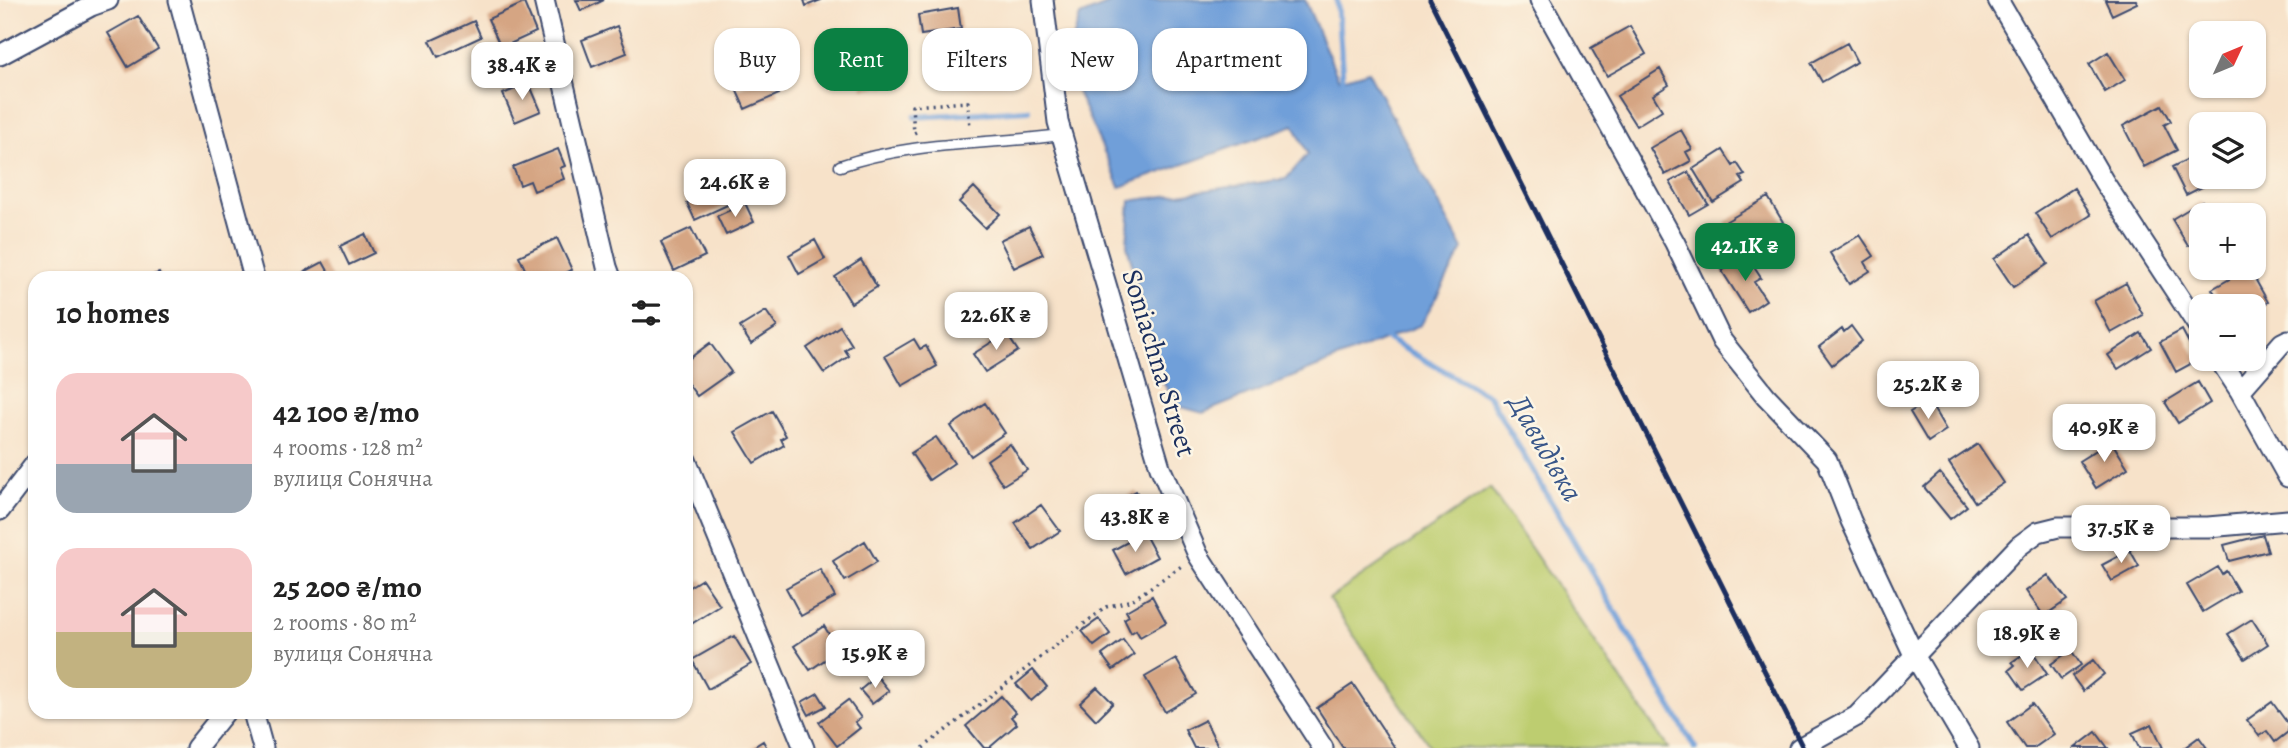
<!DOCTYPE html>
<meta charset="utf-8">
<style>
body{margin:0;font-family:Alegreya,serif;background:#f2f2f2;color:#222;height:100vh;display:flex;flex-direction:column;font-size:26px;white-space:nowrap}
*{box-sizing:border-box;margin:0}
p{font-size:23px;color:#767676}
.icon{flex:none;width:38px;height:38px;fill:none;stroke:currentColor;stroke-width:2;stroke-linecap:round;stroke-linejoin:round}
.map{position:relative;flex:1;overflow:hidden}
.panel{position:absolute;left:28px;top:271px;width:665px;height:448px;display:flex;flex-direction:column;background:#fff;border-radius:21px;box-shadow:0 2px 5px #0004}
.panel>*{flex:none}
.top-card{position:absolute;left:714px;top:28px;width:665px;height:63px;display:flex;gap:14px}
.needle{width:46px;rotate:46deg}
.tools{position:absolute;left:2189px;top:21px;display:grid;gap:14px}
.tools a{display:grid;place-items:center;width:77px;height:77px;border-radius:14px;background:#fff;box-shadow:0 2px 5px #0004;font-size:35px}
.price{position:absolute;translate:-50% -60px;padding:0 16px;border-radius:14px;background:#fff;color:#222;font-size:23px;line-height:46px;filter:drop-shadow(0 2px 4px #0008)}
.price::after{content:'';position:absolute;left:50%;top:42px;width:21px;height:16px;margin-left:-10px;background:inherit;clip-path:polygon(0 0,100% 0,50% 100%)}
.price.selected{background:#0b8043;color:#fff}
ul{padding:0;list-style:none}
li{display:flex;align-items:center;gap:21px;height:175px;padding:0 28px}
li span{display:grid;place-items:center;flex:none;width:196px;height:140px;border-radius:21px;color:#555}
li>.icon{margin-inline-start:auto}
span .icon{width:84px;height:84px;fill:#fffc;stroke-width:1}
li b{font-size:30px}
h2{display:flex;justify-content:space-between;align-items:center;height:84px;padding:0 28px;font-size:30px}
.tag{padding:0 24px;border-radius:21px;background:#fff;box-shadow:0 2px 5px #0004;font-size:24px;line-height:63px}
.tag.selected{background:#0b8043;color:#fff}
.map>svg:first-child{display:block}
.green{fill:#bdcd70;stroke:#6c7e67;stroke-width:2}
.water{fill:#6f9fd9;stroke:#45679c;stroke-width:2}
.lines{fill:none;stroke-linecap:round;stroke-linejoin:round}
.stream{stroke:#6f9fd9;stroke-width:6}
.building{fill:#d5a583}
.service-casing{stroke:#3c4a6e;stroke-width:13}
.minor-casing{stroke:#3c4a6e;stroke-width:23}
.path{stroke:#3c4a6e;stroke-width:3.5;stroke-dasharray:2 5;stroke-linecap:butt}
.service{stroke:#fff;stroke-width:10}
.minor{stroke:#fff;stroke-width:19}
.rail{stroke:#1b2f5e;stroke-width:5}
.labels{text-anchor:middle;dominant-baseline:central;stroke-width:5;stroke-linejoin:round;paint-order:stroke}
.street-label{font-size:28px;fill:#1b2f5e;stroke:#fcf5e5}
.water-label{font-size:30px;font-style:italic;fill:#385689;stroke:#fcf5e5}
</style>
<div class="map">
<svg width="2288" height="748" viewBox="0 0 2288 748">
<rect width="100%" height="100%" fill="#fcf5e5"/>
<filter id="ink" filterUnits="userSpaceOnUse"><feTurbulence type="fractalNoise" baseFrequency=".0143" numOctaves="2"/><feDisplacementMap in="SourceGraphic" scale="14" xChannelSelector="R" yChannelSelector="G"/><feConvolveMatrix kernelMatrix="1 2 1 2 8 2 1 2 1" color-interpolation-filters="sRGB"/></filter>
<filter id="wash" filterUnits="userSpaceOnUse"><feTurbulence type="fractalNoise" baseFrequency=".00686" numOctaves="4" result="noise"/><feDisplacementMap in="SourceGraphic" scale="28" xChannelSelector="R" yChannelSelector="G"/><feGaussianBlur stdDeviation="1.57" result="paint"/><feColorMatrix in="noise" values="0 0 0 0 0 0 0 0 0 0 0 0 0 0 0 0 0 1.4 0 .05"/><feComposite in="paint" operator="in"/></filter>
<g filter="url(#wash)">
<rect width="100%" height="100%" fill="#f7e2c9"/>
<!-- green -->
<path class="green" d="M 1490,488 L 1668,748 L 1431,748 L 1329,599 Z"/>
<!-- water -->
<path class="water" d="M 1118,0 L 1305,0 L 1339,80 L 1368,71 L 1463,249 L 1421,325 L 1203,413 L 1177,406 L 1162,380 L 1127,245 L 1130,201 L 1286,179 L 1308,154 L 1294,125 L 1120,187 L 1065,65 L 1080,16 Z"/>
<g class="lines">
<!-- stream -->
<path class="stream" d="M 1337,0 L 1343,85
M 915,117 L 1028,110
M 1382,336 L 1489,396 L 1695,748"/>
</g>
<g id="blocks">
<!-- building -->
<path class="building" d="M 576,0 L 604,0 L 581,11 Z
M 804,0 L 821,0 L 806,6 Z
M 2105,0 L 2136,0 L 2137,3 L 2112,15 Z
M 524,3 L 536,32 L 501,48 L 488,19 Z
M 958,8 L 961,29 L 921,35 L 918,15 Z
M 138,16 L 158,49 L 128,67 L 108,33 Z
M 474,21 L 481,37 L 438,57 L 430,41 Z
M 617,26 L 627,53 L 592,67 L 582,40 Z
M 1630,26 L 1646,54 L 1607,76 L 1591,48 Z
M 1847,43 L 1857,62 L 1822,82 L 1811,63 Z
M 884,45 L 886,57 L 892,56 L 896,85 L 863,89 L 858,49 Z
M 2108,52 L 2125,80 L 2105,92 L 2089,64 Z
M 1660,69 L 1669,85 L 1653,95 L 1662,110 L 1636,126 L 1617,96 Z
M 771,75 L 779,94 L 745,109 L 736,89 Z
M 529,83 L 541,111 L 515,122 L 503,94 Z
M 2162,105 L 2171,121 L 2164,125 L 2177,150 L 2144,167 L 2123,126 Z
M 1681,130 L 1692,149 L 1686,152 L 1691,161 L 1665,175 L 1650,148 Z
M 558,149 L 565,166 L 560,168 L 564,179 L 534,191 L 530,181 L 520,185 L 513,167 Z
M 1723,150 L 1733,166 L 1737,163 L 1745,175 L 1740,177 L 1744,183 L 1713,202 L 1693,169 Z
M 2202,152 L 2202,177 L 2204,177 L 2208,184 L 2186,195 L 2172,167 Z
M 1688,172 L 1708,204 L 1689,215 L 1670,182 Z
M 723,178 L 734,202 L 695,220 L 687,203 L 711,192 L 708,185 Z
M 974,187 L 1000,214 L 985,228 L 959,202 Z
M 2074,188 L 2091,215 L 2052,239 L 2035,213 Z
M 1768,197 L 1783,222 L 1740,248 L 1725,222 Z
M 2202,201 L 2210,214 L 2216,211 L 2219,215 L 2202,215 L 2202,238 L 2188,246 L 2172,219 Z
M 745,203 L 754,222 L 726,235 L 717,216 Z
M 1029,226 L 1043,254 L 1014,268 L 1000,240 Z
M 691,228 L 705,256 L 674,271 L 661,242 Z
M 365,234 L 374,253 L 349,265 L 340,246 Z
M 1860,235 L 1874,256 L 1865,262 L 1870,271 L 1849,284 L 1830,253 Z
M 2029,235 L 2048,264 L 2013,287 L 1994,259 Z
M 557,238 L 572,270 L 555,278 L 529,278 L 519,256 Z
M 815,240 L 825,259 L 799,274 L 789,255 Z
M 1746,255 L 1761,278 L 1754,282 L 1766,300 L 1748,312 L 1722,271 Z
M 861,260 L 877,287 L 851,303 L 835,277 Z
M 323,262 L 332,278 L 293,278 Z
M 2249,268 L 2268,302 L 2254,310 L 2254,306 L 2223,306 L 2212,289 Z
M 159,273 L 161,278 L 144,278 Z
M 2126,283 L 2143,315 L 2111,333 L 2094,301 Z
M 766,311 L 777,327 L 751,344 L 740,327 Z
M 840,326 L 852,345 L 845,350 L 849,356 L 824,373 L 807,348 Z
M 1851,326 L 1862,341 L 1832,365 L 1819,347 L 1842,329 L 1844,332 Z
M 2182,330 L 2198,360 L 2176,372 L 2160,342 Z
M 1006,333 L 1018,351 L 985,372 L 973,354 Z
M 2141,333 L 2151,348 L 2118,369 L 2108,355 Z
M 914,339 L 920,349 L 926,346 L 937,366 L 902,386 L 885,356 Z
M 710,343 L 731,372 L 697,396 L 686,381 L 686,361 Z
M 2198,382 L 2210,403 L 2178,423 L 2165,402 Z
M 1929,401 L 1946,430 L 1928,442 L 1910,412 Z
M 985,403 L 1005,433 L 971,456 L 951,426 Z
M 772,411 L 786,436 L 781,439 L 784,445 L 754,463 L 735,432 Z
M 936,437 L 954,463 L 929,480 L 911,453 Z
M 2111,441 L 2128,468 L 2096,488 L 2079,461 Z
M 1010,444 L 1027,470 L 1003,485 L 987,460 Z
M 1978,444 L 2004,483 L 1975,502 L 1949,463 Z
M 1940,473 L 1967,506 L 1950,519 L 1924,487 Z
M 1136,491 L 1151,519 L 1123,534 L 1108,506 Z
M 1041,505 L 1060,531 L 1033,549 L 1015,523 Z
M 1144,533 L 1157,557 L 1126,574 L 1113,550 Z
M 2263,535 L 2268,551 L 2229,561 L 2224,545 Z
M 865,541 L 877,562 L 845,581 L 833,561 Z
M 2130,550 L 2139,566 L 2112,581 L 2102,565 Z
M 2218,567 L 2222,574 L 2226,571 L 2238,591 L 2203,612 L 2187,585 Z
M 820,569 L 835,597 L 801,616 L 786,588 Z
M 2048,575 L 2067,600 L 2044,616 L 2026,591 Z
M 702,579 L 720,606 L 688,626 L 686,589 Z
M 1152,596 L 1166,622 L 1140,637 L 1136,630 L 1131,633 L 1124,619 L 1129,616 L 1126,611 Z
M 1099,619 L 1110,634 L 1094,646 L 1082,631 Z
M 2252,619 L 2268,644 L 2245,659 L 2228,634 Z
M 824,626 L 839,650 L 810,670 L 794,646 Z
M 734,636 L 751,664 L 708,689 L 692,660 Z
M 1123,640 L 1134,655 L 1113,670 L 1102,655 Z
M 2031,649 L 2047,674 L 2023,690 L 2009,670 L 2015,665 L 2012,662 Z
M 2071,650 L 2081,665 L 2061,679 L 2051,664 Z
M 1176,659 L 1196,694 L 1165,712 L 1145,677 Z
M 2093,660 L 2104,674 L 2083,691 L 2072,676 Z
M 1033,670 L 1047,687 L 1031,701 L 1016,684 Z
M 877,676 L 889,691 L 872,704 L 860,690 Z
M 1353,684 L 1395,748 L 1343,748 L 1317,708 Z
M 1097,687 L 1113,703 L 1096,720 L 1080,703 Z
M 818,693 L 826,706 L 809,715 L 802,702 Z
M 1001,696 L 1016,713 L 1011,717 L 1017,724 L 989,748 L 984,748 L 966,726 Z
M 848,700 L 861,718 L 855,722 L 860,728 L 837,746 L 819,722 Z
M 2272,702 L 2288,724 L 2288,732 L 2275,742 L 2267,731 L 2259,736 L 2247,720 Z
M 2032,704 L 2054,734 L 2034,748 L 2025,748 L 2007,722 Z
M 1205,720 L 1219,748 L 1194,748 L 1185,730 Z
M 2152,724 L 2163,748 L 2139,748 L 2132,733 Z
M 2096,732 L 2108,748 L 2075,748 Z
M 2199,737 L 2207,748 L 2184,748 Z
M 763,741 L 767,748 L 752,748 Z"/>
</g>
</g>
<g filter="url(#ink)">
<use href="#blocks" fill-opacity="0" stroke="#3c4a6e" stroke-width="2"/>
<g class="lines">
<defs>
<path id="service" d="M 840,166 C 911,141 988,145 1061,135"/>
<path id="minor" d="M 179,0 L 254,278
M 544,0 L 607,267 L 611,278
M 1043,0 L 1058,122 L 1160,467 L 1198,555 L 1323,748
M 1540,0 L 1675,243 L 1722,341 L 1766,396 L 1827,460 L 1851,521 L 1914,655 L 1969,748
M 1998,0 L 2104,182 L 2202,332
M 0,55 L 91,6 L 108,0
M 2219,359 L 2240,391 L 2288,477
M 2240,391 L 2282,343 L 2288,340
M 686,460 L 804,748
M 0,510 L 35,464
M 253,712 L 263,748
M 196,748 L 225,712
M 1799,748 L 1857,716 L 2019,546 L 2038,532 L 2058,527 L 2208,527 L 2288,520"/>
</defs>
<!-- service casing -->
<use href="#service" class="service-casing"/>
<!-- minor casing -->
<use href="#minor" class="minor-casing"/>
<!-- path -->
<path class="path" d="M 916,132 L 914,133 L 912,106 L 968,102 L 970,128
M 923,748 L 1106,607 L 1132,600 L 1183,565"/>
<!-- service -->
<use href="#service" class="service"/>
<!-- minor -->
<use href="#minor" class="minor"/>
<!-- rail -->
<path class="rail" d="M 1430,0 L 1803,748"/>
</g>
</g>
<g class="labels">
<!-- street labels -->
<g class="street-label">
<text transform="translate(1159 363) rotate(73)">Soniachna Street</text>
</g>
<!-- water labels -->
<g class="water-label">
<text transform="translate(1546 448) rotate(60)">Давидівка</text>
</g>
</g>
</svg>
<div class="tools">
<a><svg class="needle" viewBox="-14 -14 28 28"><path d="M0-13l5 13h-10z" fill="#e53935"/><path d="M0 13l5-13h-10z" fill="#767676"/></svg></a>
<a><svg class="icon" aria-label="layers" viewBox="0 0 24 24"><path d="M12 4l9 5-9 5-9-5zM3 14l9 5 9-5"/></svg></a>
<a>+</a>
<a>−</a>
</div>
<b class="price" style="left:522px;top:102px">38.4K ₴</b>
<b class="price" style="left:735px;top:219px">24.6K ₴</b>
<b class="price selected" style="left:1745px;top:283px">42.1K ₴</b>
<b class="price" style="left:996px;top:352px">22.6K ₴</b>
<b class="price" style="left:1928px;top:421px">25.2K ₴</b>
<b class="price" style="left:2104px;top:464px">40.9K ₴</b>
<b class="price" style="left:1135px;top:554px">43.8K ₴</b>
<b class="price" style="left:2121px;top:565px">37.5K ₴</b>
<b class="price" style="left:2027px;top:670px">18.9K ₴</b>
<b class="price" style="left:875px;top:690px">15.9K ₴</b>
<div class="top-card">
<a class="tag">Buy</a>
<a class="tag selected">Rent</a>
<a class="tag">Filters</a>
<a class="tag">New</a>
<a class="tag">Apartment</a>
</div>
<section class="panel">
<h2>10 homes<svg class="icon" aria-label="filters" viewBox="0 0 24 24"><path d="M4 7h16M4 17h16"/><circle cx="9" cy="7" r="2"/><circle cx="15" cy="17" r="2"/></svg></h2>
<ul>
<li><span style="background:linear-gradient(#f6c9c9 65%,#9aa5b1 0)"><svg class="icon" aria-label="home" viewBox="0 0 24 24"><path d="M3 11l9-7 9 7M6 9v11h12V9"/></svg></span><div><b>42 100 ₴/mo</b><p>4 rooms · 128 m²</p><p>вулиця Сонячна</p></div></li>
<li><span style="background:linear-gradient(#f6c9c9 60%,#c2b280 0)"><svg class="icon" aria-label="home" viewBox="0 0 24 24"><path d="M3 11l9-7 9 7M6 9v11h12V9"/></svg></span><div><b>25 200 ₴/mo</b><p>2 rooms · 80 m²</p><p>вулиця Сонячна</p></div></li>
</ul>
</section>
</div>
